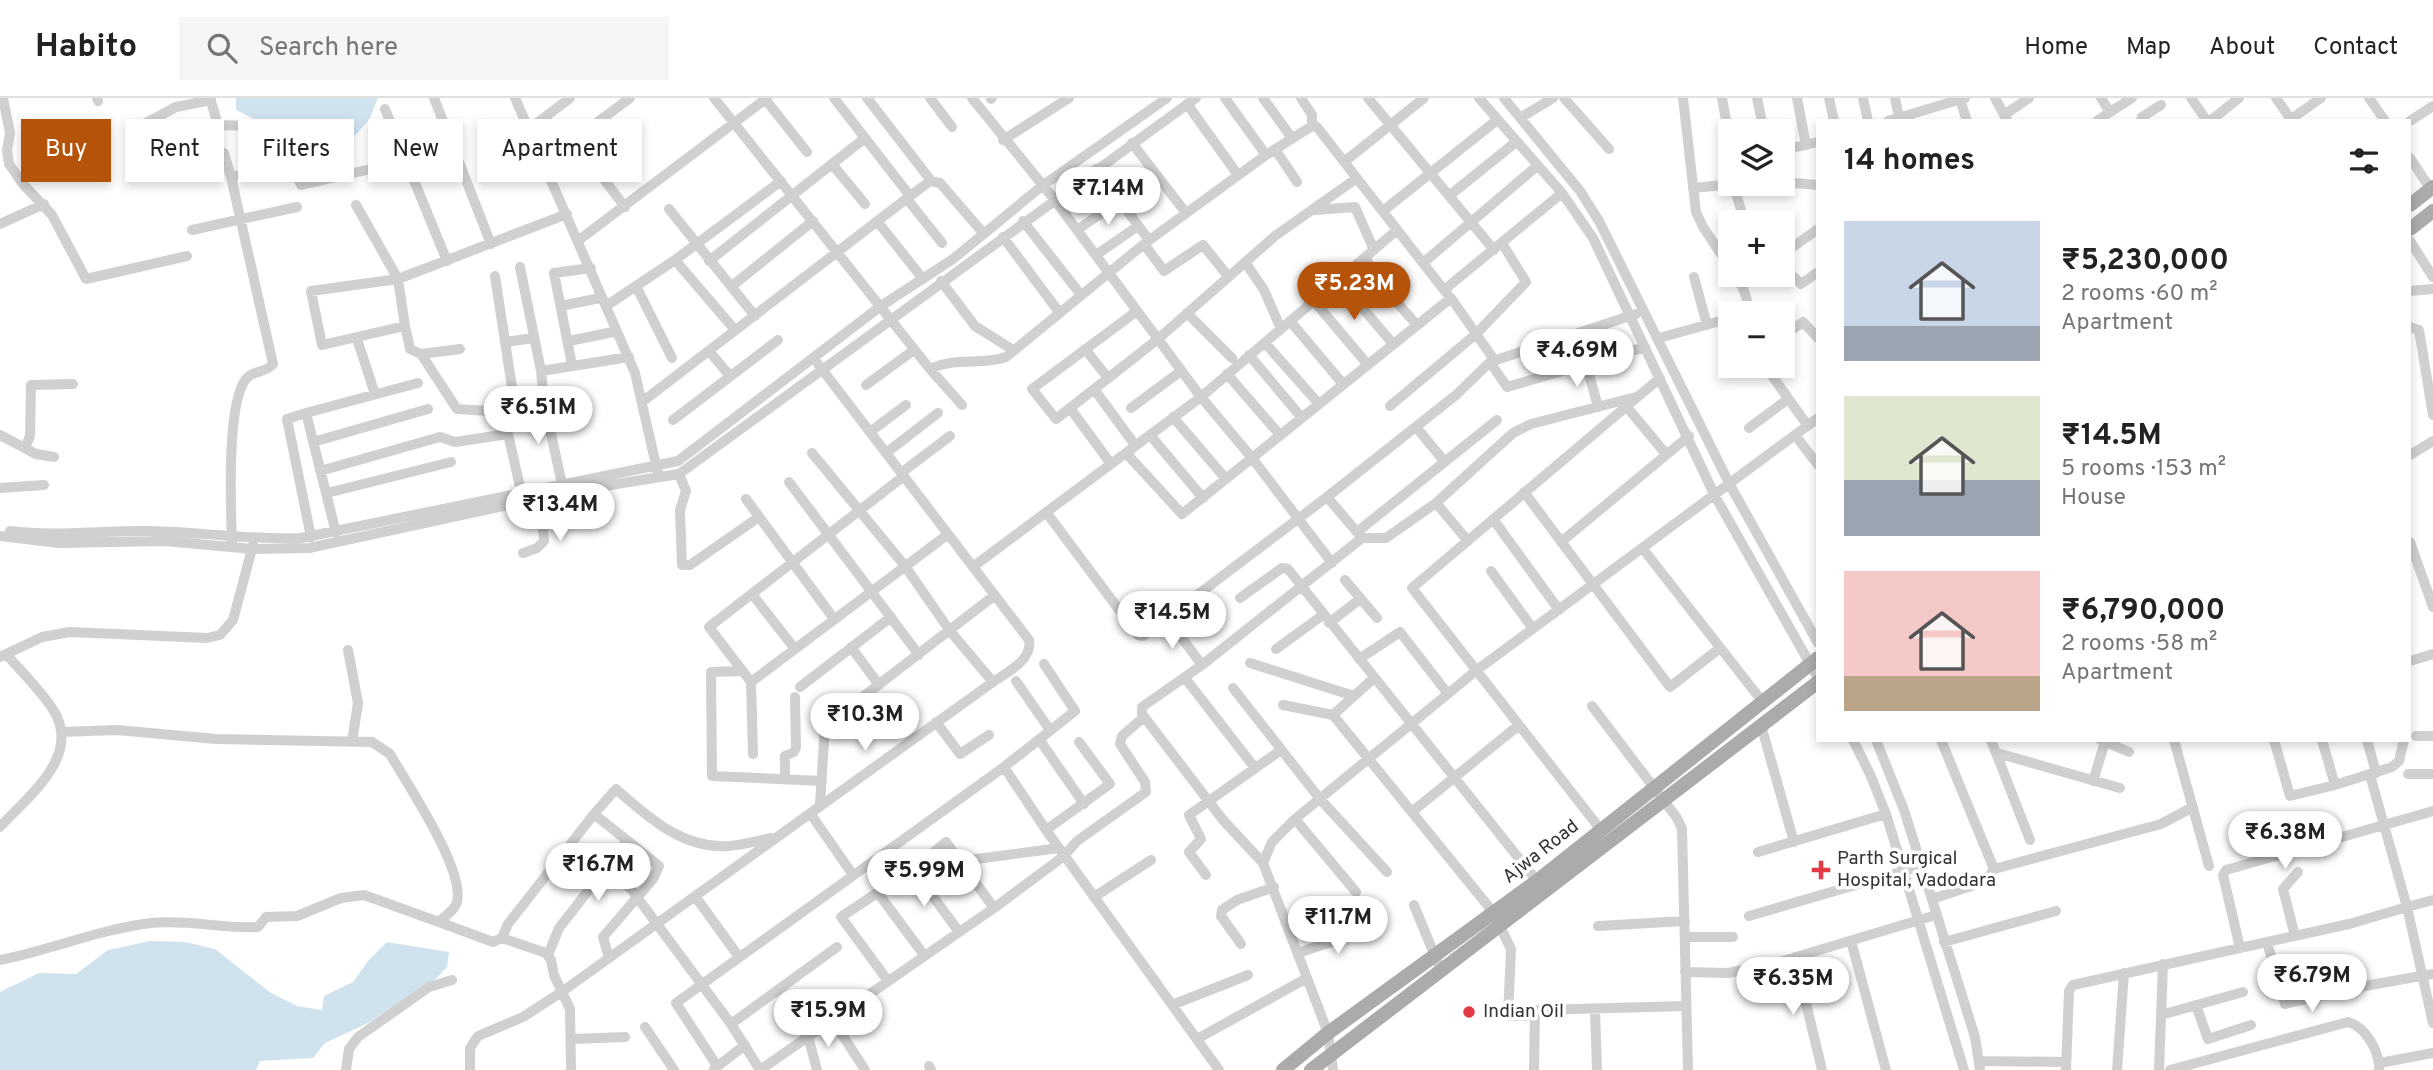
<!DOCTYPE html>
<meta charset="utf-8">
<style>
body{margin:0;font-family:Overpass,sans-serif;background:#f6f6f6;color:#222;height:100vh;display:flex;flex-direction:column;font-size:26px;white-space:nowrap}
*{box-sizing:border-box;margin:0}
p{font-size:23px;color:#767676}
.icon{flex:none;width:38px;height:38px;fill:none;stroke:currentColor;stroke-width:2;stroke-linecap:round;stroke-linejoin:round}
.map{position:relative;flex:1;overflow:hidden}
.panel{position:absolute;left:1816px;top:21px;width:595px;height:623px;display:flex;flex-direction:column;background:#fff;border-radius:0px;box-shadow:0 4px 10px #0003}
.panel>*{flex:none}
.banner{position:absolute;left:21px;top:21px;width:665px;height:63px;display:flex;gap:14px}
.controls{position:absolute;left:1718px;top:21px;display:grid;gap:14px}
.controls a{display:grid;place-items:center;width:77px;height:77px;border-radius:0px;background:#fff;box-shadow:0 4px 10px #0003;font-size:35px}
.price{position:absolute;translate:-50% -60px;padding:0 16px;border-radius:24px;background:#fff;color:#222;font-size:23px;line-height:46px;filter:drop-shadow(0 2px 4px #0008)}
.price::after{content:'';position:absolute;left:50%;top:42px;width:21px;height:16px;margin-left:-10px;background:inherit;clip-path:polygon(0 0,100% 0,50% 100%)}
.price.current{background:#b45309;color:#fff}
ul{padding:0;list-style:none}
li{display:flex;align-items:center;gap:21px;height:175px;padding:0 28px}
li span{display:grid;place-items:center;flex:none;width:196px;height:140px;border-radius:0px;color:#555}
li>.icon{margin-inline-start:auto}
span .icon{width:84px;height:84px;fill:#fffc;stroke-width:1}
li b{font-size:30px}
h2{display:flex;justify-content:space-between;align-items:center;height:84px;padding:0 28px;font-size:30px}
.chip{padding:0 24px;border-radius:0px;background:#fff;box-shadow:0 4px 10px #0003;font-size:24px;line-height:63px}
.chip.current{background:#b45309;color:#fff}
header{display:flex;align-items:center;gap:42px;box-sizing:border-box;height:98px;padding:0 35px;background:#fff;border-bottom:2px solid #e0e0e0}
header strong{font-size:33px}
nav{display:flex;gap:38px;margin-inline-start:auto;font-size:24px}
.search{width:490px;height:63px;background:#f6f6f6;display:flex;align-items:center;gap:18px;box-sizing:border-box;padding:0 24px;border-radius:0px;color:#767676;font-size:26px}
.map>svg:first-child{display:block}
.water{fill:#cfe2ee}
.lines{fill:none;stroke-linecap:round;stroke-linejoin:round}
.minor{stroke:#d0d0d0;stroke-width:10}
.major{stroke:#ababab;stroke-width:14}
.poi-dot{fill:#e63946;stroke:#fff;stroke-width:2.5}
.labels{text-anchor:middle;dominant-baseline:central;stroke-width:7;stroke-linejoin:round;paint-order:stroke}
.street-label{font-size:19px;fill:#333;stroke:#fff}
.poi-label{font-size:19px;fill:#333;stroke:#fff;text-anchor:start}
</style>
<header>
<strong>Habito</strong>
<div class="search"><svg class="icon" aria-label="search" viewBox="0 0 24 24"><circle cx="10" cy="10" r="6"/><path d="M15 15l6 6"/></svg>Search here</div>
<nav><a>Home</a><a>Map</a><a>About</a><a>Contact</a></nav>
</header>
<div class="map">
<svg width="2433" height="972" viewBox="0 0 2433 972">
<rect width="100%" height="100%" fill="#fff"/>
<!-- water -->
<path class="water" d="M 236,0 L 378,0 L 369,22 L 350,43 L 334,50 L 302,49 L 273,40 L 267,38 L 256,22 L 236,12 Z
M 150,843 L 185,844 L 215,851 L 271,895 L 297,908 L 322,912 L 324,898 L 353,884 L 368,863 L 387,844 L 449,854 L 447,869 L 437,880 L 368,925 L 325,945 L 313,960 L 260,963 L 256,972 L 0,972 L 0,894 L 39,875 L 76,876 L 108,852 Z"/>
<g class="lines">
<!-- minor -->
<path class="minor" d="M 3,0 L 10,35 L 7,52 L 9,66 L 23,86 L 52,117 L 86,181 L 187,158
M 97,0 L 98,3
M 210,0 L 218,27 L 255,28 L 291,65
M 434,0 L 491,146
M 515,0 L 635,275 L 658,376
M 714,0 L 930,271 C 959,258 979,268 1006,259 L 1144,146 L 1266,57 L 1312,28 L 1317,29 L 1444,192
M 867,0 L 929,80 L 929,84 L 910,98
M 930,0 L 952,29
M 972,0 L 1054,101 L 1201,299 L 1252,360 L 1451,200 L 1495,263
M 1225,0 L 1266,57
M 1263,0 L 1292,40
M 1301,0 L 1312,17 L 1312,28
M 1368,0 L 1494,152
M 1479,0 L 1562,95 L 1593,140 L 1715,398 L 1818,580
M 1504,0 L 1580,93 L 1599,123 L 1730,387 L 1818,545
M 1564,0 L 1609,51
M 1683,0 L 1696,114 L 1703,129 L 1731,171
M 1722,0 L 1731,49
M 1757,0 L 1764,33
M 1797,0 L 1806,47
M 1829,0 L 1834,23
M 1863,0 L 1868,23
M 1895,0 L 1899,20
M 1995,0 L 2007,22
M 2101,0 L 2110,14 L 2132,0
M 2191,0 L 2207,23
M 2276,0 L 2292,23
M 2369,0 L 2385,23
M 765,1 L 807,54
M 991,1 L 992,0
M 1960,2 L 1967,23
M 1187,6 L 1238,77
M 385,11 L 406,63
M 2004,17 L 2029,0
M 1520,20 L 1553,0
M 2291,21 L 2321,0
M 1888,23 L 1965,0
M 2097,23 L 2110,14
M 2141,23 L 2142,19 L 2161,7
M 2210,23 L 2239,0
M 2410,23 L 2433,8
M 133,32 L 176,9 L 211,2
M 528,32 L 570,0
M 574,42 L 625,109
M 1003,42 L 1069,0
M 1132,45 L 1186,115
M 1275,51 L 1297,84
M 1783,52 L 1818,44
M 2410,60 L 2430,90
M 544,64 L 630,0
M 1344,64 L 1424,0
M 176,66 L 224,55 L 231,79
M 832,66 L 865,106
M 1096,71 L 1149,142
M 930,83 L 940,85 L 984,136
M 1783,84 L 1818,87
M 1693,90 L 1733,86 L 1742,115
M 1449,98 L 1516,44
M 907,101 L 942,145
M 356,107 L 398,181 L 405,228 L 322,247 L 311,193 L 398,181 L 567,116
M 669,111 L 755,218
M 1315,112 L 1355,109 L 1374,152
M 1383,113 L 1497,22
M 877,123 L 923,181
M 1023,123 L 1081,197
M 0,126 L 44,106
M 192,132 L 297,109
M 1077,132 L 1119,103
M 1003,139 L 1059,214
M 579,142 L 767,0
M 2410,143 L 2433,179
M 1144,146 L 1164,173 L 1203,147 L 1228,178
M 1783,156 L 1818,131
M 1096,157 L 1138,128
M 1365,160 L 1384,190 L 1417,227
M 675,162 L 735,232
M 709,163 L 865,40 L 834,0
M 1245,164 L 1264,192 L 1281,231
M 1423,165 L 1537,68
M 520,169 L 541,273 L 629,259
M 1783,169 L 1801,186 L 1818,174
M 1735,177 C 1742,187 1751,204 1746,215
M 495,178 L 515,309
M 1694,179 L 1707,227
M 1339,182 L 1393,246
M 941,183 L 975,228 L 1013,252
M 1742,186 L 1755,177
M 636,188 L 672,260
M 732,188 L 813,123
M 2410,193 L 2432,191
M 1447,195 L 1444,192 L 1562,95
M 1314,203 L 1368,267
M 561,208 L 600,200
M 606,208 L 675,162 L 781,83
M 1137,213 L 1032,291 L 1056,321 L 1158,241 L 1275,138 L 1357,80
M 1187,215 L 1232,260
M 1636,216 L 1490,264 L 1507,289 L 1645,249
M 1290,223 L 1343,286
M 405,228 L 410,251 L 421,256
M 2410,229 L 2419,232 L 2433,317
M 1783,238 L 1803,224 L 1818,240
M 1659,240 L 1731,220
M 569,243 L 613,234
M 358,244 L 375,296
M 505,244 L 534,240
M 1265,245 L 1319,306
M 460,251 L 421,256 L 457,311 L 503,314 L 544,304 L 541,273
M 1085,251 L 1108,280
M 709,253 L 730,278
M 1249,257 L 1302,320
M 1586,265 L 1598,309
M 572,267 L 554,175 L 591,170
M 1765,268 L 1808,328
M 930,271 L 962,307
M 1227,276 L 1280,337
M 866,287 L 914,252
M 1094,291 L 1135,347
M 544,304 L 562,386
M 642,304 L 910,98 L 865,40
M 1390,308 L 1476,236 L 1526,184 L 1502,145
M 1626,308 L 1666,356
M 1070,310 L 1111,366
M 1131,310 L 1181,273
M 306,315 L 287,321 L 311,439
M 1173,319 L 1226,381
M 673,322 L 778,242
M 1416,329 L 1444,363
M 1749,330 L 1788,301
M 870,334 L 906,307
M 508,336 L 521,393
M 0,337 L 36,356 L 54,359
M 1150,337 L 1203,400
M 1795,337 L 1818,367
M 313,344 L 428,311
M 25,350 L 30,338 L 31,287 L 73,286
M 812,355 L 905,468 L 950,533 L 993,584
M 886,355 L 938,315
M 1126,355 L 1182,416 L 1252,360 L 1332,465
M 2410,357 L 2433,343
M 320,373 L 440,339 L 455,344 L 508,336 L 503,314
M 901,375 L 950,338
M 679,376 L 686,393 L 680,412 L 682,467 L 690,467 L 759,419
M 789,384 L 919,557
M 0,390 L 44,387
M 1524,394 L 1670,589 L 1720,550
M 327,395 L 451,364
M 746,401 L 834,521
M 1436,405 L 1468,443
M 1046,414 L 1138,537 L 1143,538 L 1327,399
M 1493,421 L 1559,512
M 10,433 C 57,439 103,432 150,433 C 201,434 250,442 301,440 L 678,363 L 881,208 L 953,161 L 1042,88 L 1167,0
M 1357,434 L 1497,322
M 336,435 L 306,315 L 418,285
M 0,438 L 59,445 L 165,443 L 252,451 L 309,450 L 573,393 L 679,376 L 1196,0
M 1362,440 L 1327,399 L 1456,297 L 1490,264
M 1561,444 L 1689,338
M 2410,444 L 2433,509
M 232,446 C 231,412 226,306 246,281 C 253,272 266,275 273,266 L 231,79 L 291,65 L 301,87 L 406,63 L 447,163
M 1643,451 L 1762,603
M 523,455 L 537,450 L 544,443 L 542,420 L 554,397
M 974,468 L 1201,299 L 1397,132
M 1491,473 L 1533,531
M 1345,482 L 1377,520
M 752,496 L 795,551
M 1240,500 L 1282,470 L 1288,471 L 1537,783
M 1167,520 L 1202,567
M 1329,525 L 1360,501
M 851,549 L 879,587
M 1276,551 L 1323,517
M 348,552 L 358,605 L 352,644
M 0,559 L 42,539 L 70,534 L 207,540 L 220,537 L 233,522 L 253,447
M 1359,561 L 1400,534 L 1448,596
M 2410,563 L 2433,556
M 1250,565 L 1354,598
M 743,573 L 711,574 L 712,678 L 822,683
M 1185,580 L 1255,670
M 1016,583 L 1050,632
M 751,584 L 947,437
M 800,589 L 891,519
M 1233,590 L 1320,701 L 1387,774
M 1283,607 L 1333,617 L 1493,814 L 1511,851 L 1508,918 L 1535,918
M 1592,608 L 1677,720 L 1682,731 L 1688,972
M 1333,617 L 1374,580
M 936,624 L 960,656 L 989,637
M 1761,627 L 1794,744
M 2416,638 L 2433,638
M 1039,641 L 1084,706
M 1853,642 L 1870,676 L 1886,716 L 1964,972
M 1876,642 L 1904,712 L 1975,939 L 1980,972
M 1941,642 L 1994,771 L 2161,726 L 2193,709
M 1991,642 L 2030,742
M 2101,642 L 2129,654
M 2174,642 L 2209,768
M 2274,642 L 2290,698 L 2335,687
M 2322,642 L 2335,687 L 2392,669 L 2399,663 L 2404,642
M 2367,642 L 2376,675
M 1997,655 L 2120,690
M 753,656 L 751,584 L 709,529 L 904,378
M 1004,669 L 1046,732 L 1219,972
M 2408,676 L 2433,676
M 2370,677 L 2407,809 L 2433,802
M 785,681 L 785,658 L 794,654 L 796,649 L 795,599
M 2093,683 L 2105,644
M 820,706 L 825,628 L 995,497
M 1413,713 L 1519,627
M 810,715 L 853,777
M 594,716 L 616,691 C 648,719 682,751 728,748 C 742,747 757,743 771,740
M 1295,721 L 1356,794
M 0,729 C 28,698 84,657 52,610 C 39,591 22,574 6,556
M 1046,732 L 1110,686 L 1079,644
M 1601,732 L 1412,490 L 1660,280
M 1758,754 L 1886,716
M 961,763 L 1059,750
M 1263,765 L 1223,722 L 1142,616 L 1142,609 L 1202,567 L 1362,440 L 1386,440 L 1436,405 L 1513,335 L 1531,326 L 1636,299
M 606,768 L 631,791 L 731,926 L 760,972
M 913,771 L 959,834
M 1206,777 L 1189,754 L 1201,741 L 1189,717 L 1281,652
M 878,795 L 924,857
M 695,798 L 739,859
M 1094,799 L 1151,762
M 1932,801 L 1986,783 L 1994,771
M 1414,807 L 1441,873
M 1749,818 L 1921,768
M 439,824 L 493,844 L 502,840
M 1598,828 L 1685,823
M 2295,838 L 2283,791 L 2298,774
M 1685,839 L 1733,839
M 1851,843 L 1886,972
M 1944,844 L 2056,813
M 2267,844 L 2285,906 L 2359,889 L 2433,876
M 1241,846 L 1221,818 L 1222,812 L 1237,802 L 1274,789
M 2240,850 L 2223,777 L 2226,772 L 2433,713
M 1298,855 L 1334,843 L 1360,825
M 548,857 L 559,830 L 627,743
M 1795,859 L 1822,972
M 0,862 C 51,852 100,831 151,825 C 186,821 222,831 258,829 L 266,819 L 297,818 L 341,800 L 364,797 L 439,824 C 445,818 455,812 457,804 C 465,771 407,686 390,656 L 372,644 L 216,641 L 117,632 L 61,634
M 1685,874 L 1728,875 L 1776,865 L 1936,817
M 888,883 L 841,819 L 913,771 L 946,744 L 994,810
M 1172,907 L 1248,877
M 2196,907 L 2208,941 L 2251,927
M 1595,911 L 1597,972
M 2161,917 L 2243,894
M 832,921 L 865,972
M 731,926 L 837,849
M 645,929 L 674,972
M 808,938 L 817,972
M 572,941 L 625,939
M 1197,941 L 1307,880
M 1979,963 L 2066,964
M 2380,965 L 2433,955
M 717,968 L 676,905 L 1004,669 L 1075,613 L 1044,566
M 929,968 L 931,972
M 714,971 L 745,947
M 346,972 L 349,951 L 358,939 L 429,889 L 452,882
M 470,972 L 470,950 L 478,938 L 523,919 L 563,893 L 993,584 C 1007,574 1033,562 1029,542 L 818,266
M 571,972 L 570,911 L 554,877 L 551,862 L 546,855 L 502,840 L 508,826 L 594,716 L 659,768 L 653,781 L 603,839 L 609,860
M 760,972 L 994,810 L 1064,758 L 1077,743 L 1146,694 L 1145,684 L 1120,646 L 1122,638 L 1144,619
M 1333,972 L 1328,935 L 1263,765 L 1272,744 L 1295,721 L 1477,572 L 1818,320
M 1534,972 L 1535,914 L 1538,912 L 1686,908
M 2066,972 L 2069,893 L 2073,887 L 2349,826 L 2407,809 L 2433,925
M 2117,972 L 2124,875
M 2159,972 L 2163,866
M 2170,972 L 2348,924 C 2366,929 2380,954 2379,972"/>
<!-- major -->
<path class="major" d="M 2410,107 L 2433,89
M 2410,131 L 2433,113
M 1283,972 L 1328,935 L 1537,783 L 1818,560
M 1311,972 L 1818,584"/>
</g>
<!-- markers -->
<g class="poi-dot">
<path d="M1817.5 761.5h7v7h7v7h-7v7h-7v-7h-7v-7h7z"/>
<circle cx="1469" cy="914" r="7"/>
</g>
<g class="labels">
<!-- street labels -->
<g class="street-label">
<text transform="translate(1541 754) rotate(-38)">Ajwa Road</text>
</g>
<!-- poi labels -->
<g class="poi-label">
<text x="1837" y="761">Parth Surgical<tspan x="1837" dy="22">Hospital, Vadodara</tspan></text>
<text x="1483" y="914">Indian Oil</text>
</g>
</g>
</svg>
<div class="controls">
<a><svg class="icon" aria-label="layers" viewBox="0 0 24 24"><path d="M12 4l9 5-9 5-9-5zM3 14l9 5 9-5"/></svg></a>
<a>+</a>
<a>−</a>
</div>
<b class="price" style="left:1108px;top:129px">₹7.14M</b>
<b class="price current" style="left:1354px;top:224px">₹5.23M</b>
<b class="price" style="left:1577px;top:291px">₹4.69M</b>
<b class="price" style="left:538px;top:348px">₹6.51M</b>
<b class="price" style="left:560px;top:445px">₹13.4M</b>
<b class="price" style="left:1172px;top:553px">₹14.5M</b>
<b class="price" style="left:865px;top:655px">₹10.3M</b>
<b class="price" style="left:2285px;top:773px">₹6.38M</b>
<b class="price" style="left:598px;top:805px">₹16.7M</b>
<b class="price" style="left:924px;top:811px">₹5.99M</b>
<b class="price" style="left:1338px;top:858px">₹11.7M</b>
<b class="price" style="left:2312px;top:916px">₹6.79M</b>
<b class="price" style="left:1793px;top:919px">₹6.35M</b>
<b class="price" style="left:828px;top:951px">₹15.9M</b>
<div class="banner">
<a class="chip current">Buy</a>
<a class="chip">Rent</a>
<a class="chip">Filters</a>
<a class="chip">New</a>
<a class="chip">Apartment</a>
</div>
<section class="panel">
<h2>14 homes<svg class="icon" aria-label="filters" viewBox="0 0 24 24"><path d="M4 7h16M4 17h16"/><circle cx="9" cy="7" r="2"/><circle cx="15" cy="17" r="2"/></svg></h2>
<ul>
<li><span style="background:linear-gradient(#c9d6e8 75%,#9aa5b1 0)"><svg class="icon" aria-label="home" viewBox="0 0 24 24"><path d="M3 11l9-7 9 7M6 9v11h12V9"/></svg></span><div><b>₹5,230,000</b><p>2 rooms · 60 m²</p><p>Apartment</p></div></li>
<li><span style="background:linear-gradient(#dfe7d0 60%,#9aa5b1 0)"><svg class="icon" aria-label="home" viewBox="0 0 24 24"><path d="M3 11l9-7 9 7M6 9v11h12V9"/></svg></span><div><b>₹14.5M</b><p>5 rooms · 153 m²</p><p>House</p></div></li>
<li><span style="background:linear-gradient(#f6c9c9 75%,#b9a48a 0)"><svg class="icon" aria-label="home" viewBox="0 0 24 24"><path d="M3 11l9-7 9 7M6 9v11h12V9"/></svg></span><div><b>₹6,790,000</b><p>2 rooms · 58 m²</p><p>Apartment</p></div></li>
</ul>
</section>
</div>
